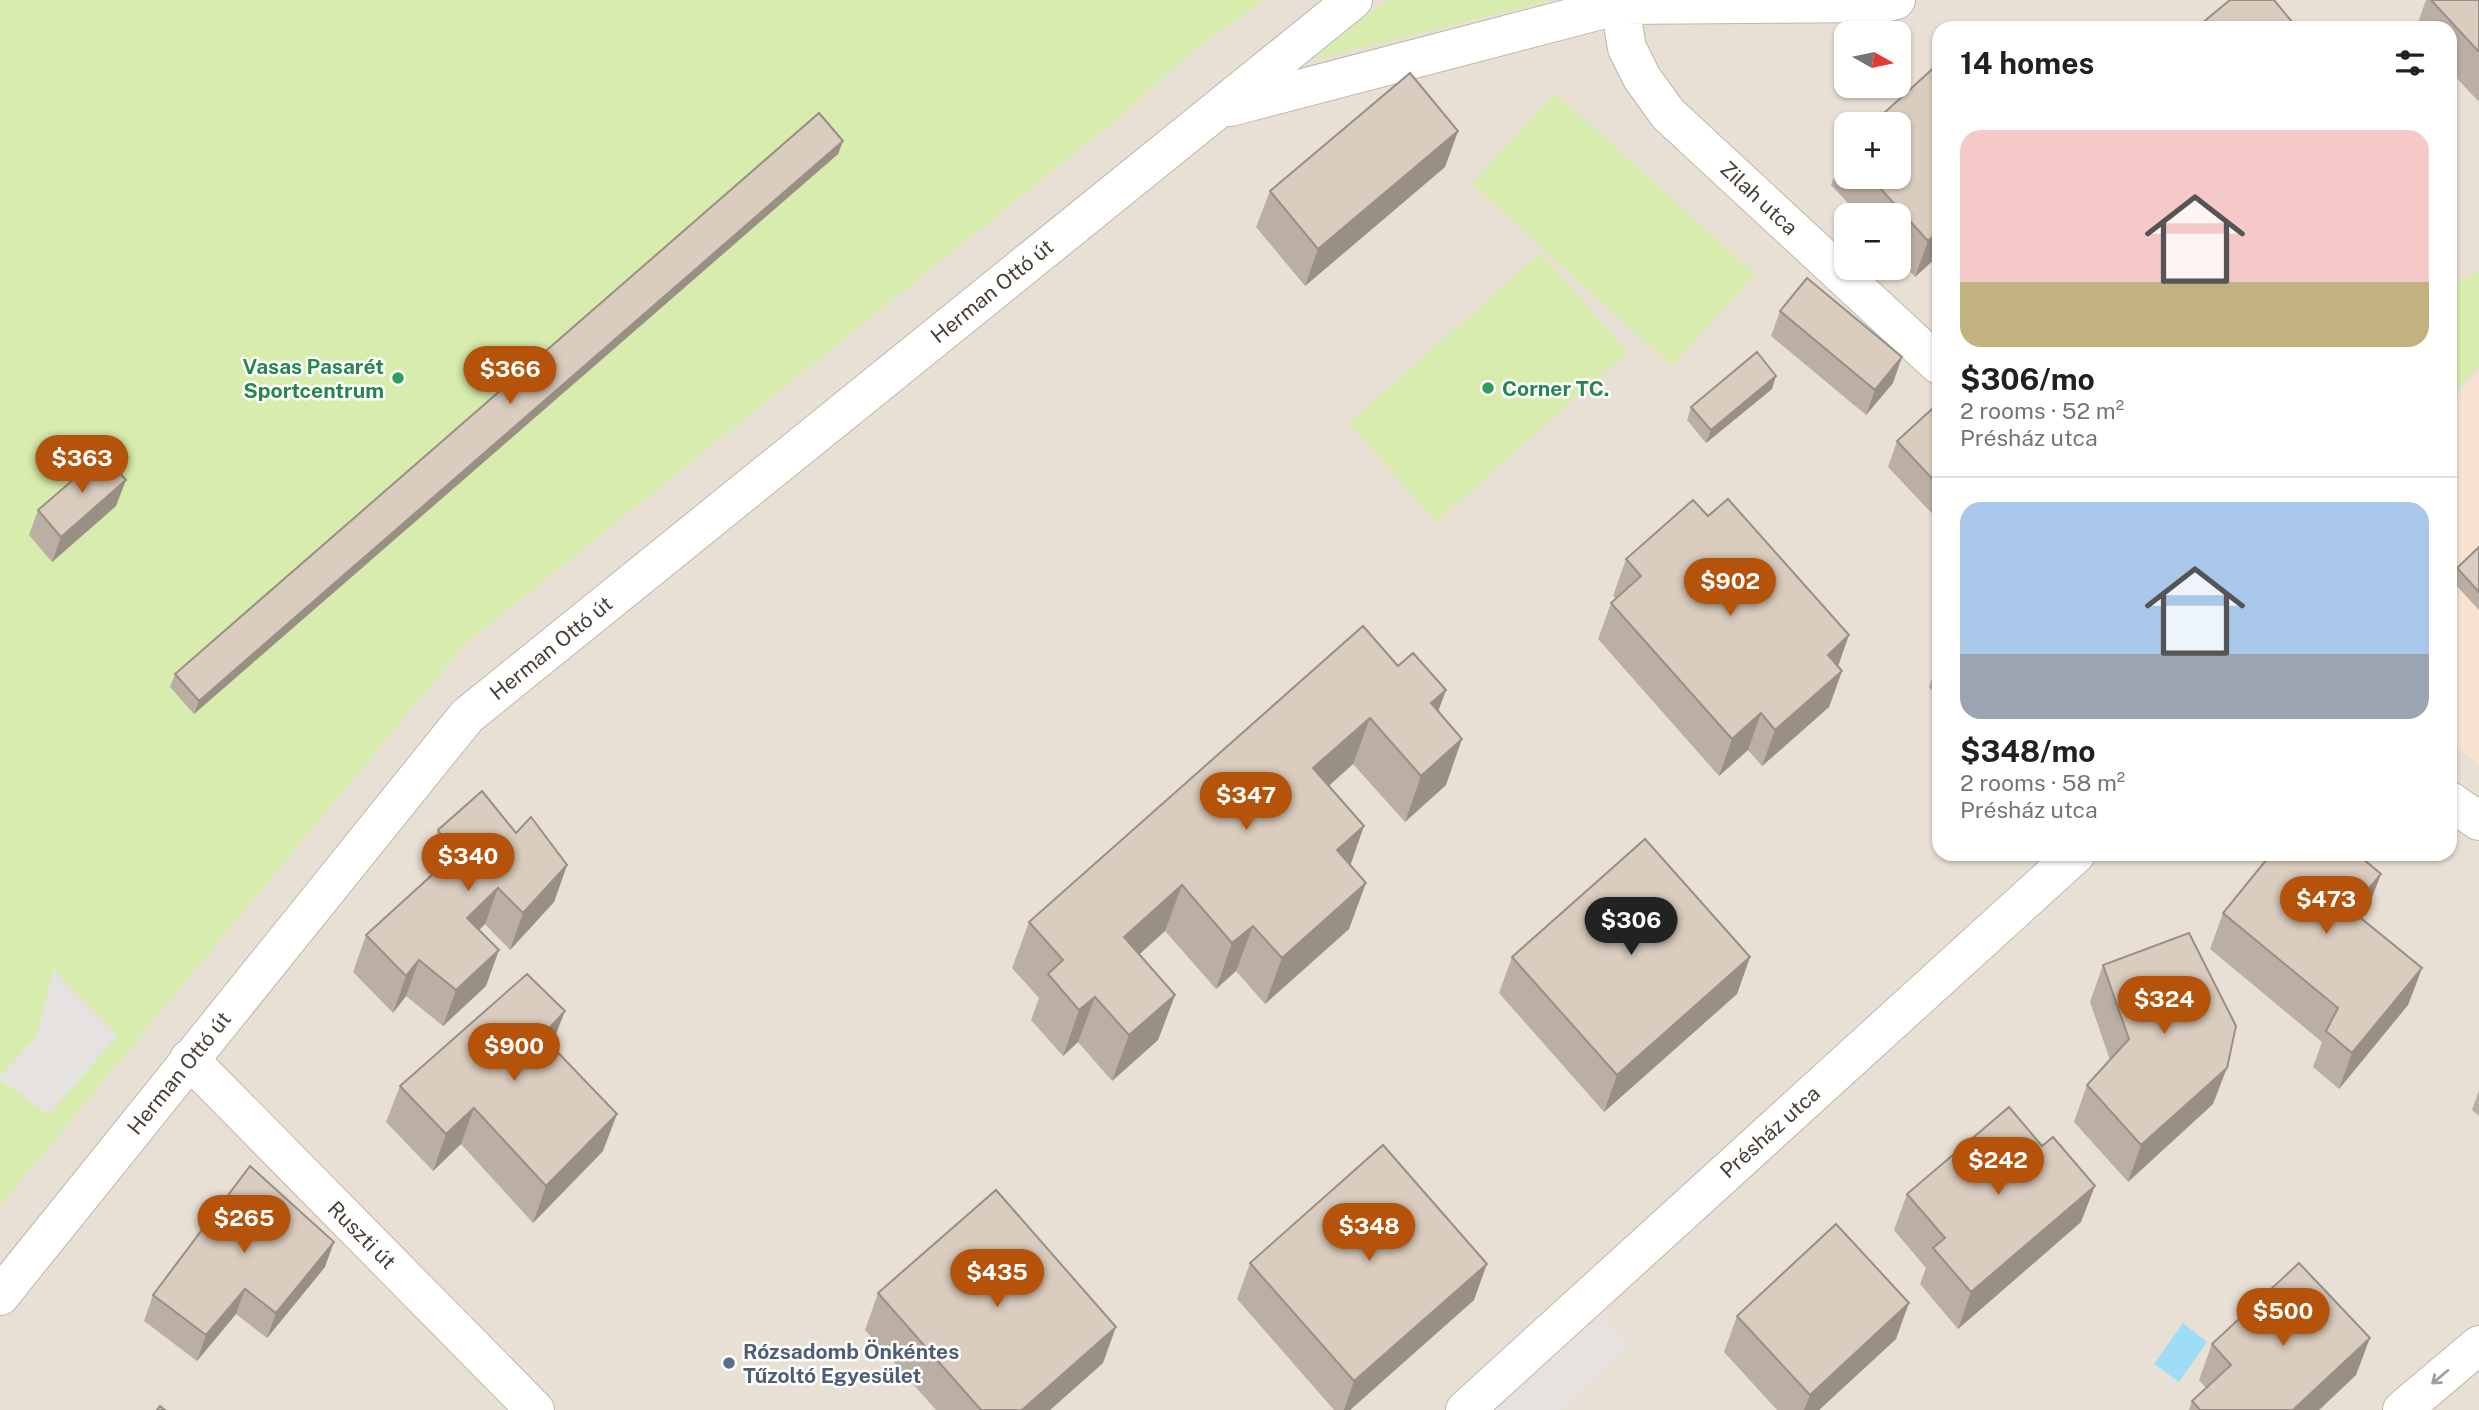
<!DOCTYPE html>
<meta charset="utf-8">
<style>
body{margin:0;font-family:"Public Sans",sans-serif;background:#f2f2f2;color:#202124;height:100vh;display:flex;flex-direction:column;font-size:26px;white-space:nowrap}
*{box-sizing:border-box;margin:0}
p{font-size:23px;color:#757577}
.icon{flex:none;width:38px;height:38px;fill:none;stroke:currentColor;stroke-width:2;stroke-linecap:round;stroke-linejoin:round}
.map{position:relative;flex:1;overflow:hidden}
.panel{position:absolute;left:1932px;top:21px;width:525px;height:840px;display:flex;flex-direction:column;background:#fff;border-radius:21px;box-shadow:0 2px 5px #0004}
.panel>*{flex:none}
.needle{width:46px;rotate:99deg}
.buttons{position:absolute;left:1834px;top:21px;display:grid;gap:14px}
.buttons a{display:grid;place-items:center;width:77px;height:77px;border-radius:14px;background:#fff;box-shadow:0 2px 5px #0004;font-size:35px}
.price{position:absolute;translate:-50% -60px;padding:0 16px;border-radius:24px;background:#b45309;color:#fff;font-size:23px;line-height:46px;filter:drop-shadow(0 2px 4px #0008)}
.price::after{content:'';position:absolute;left:50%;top:42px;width:21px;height:16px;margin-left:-10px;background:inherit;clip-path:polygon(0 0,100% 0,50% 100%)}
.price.on{background:#222;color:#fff}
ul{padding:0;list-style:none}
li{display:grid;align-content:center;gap:14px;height:371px;padding:0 28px}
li+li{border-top:2px solid #e0e0e0}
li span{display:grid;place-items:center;height:217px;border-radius:21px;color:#555}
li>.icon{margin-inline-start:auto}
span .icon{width:126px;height:126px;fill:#fffc;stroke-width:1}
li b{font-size:30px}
h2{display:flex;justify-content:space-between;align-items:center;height:84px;padding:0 28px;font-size:30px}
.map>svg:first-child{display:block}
.residential{fill:#e9e0d5;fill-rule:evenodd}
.commercial{fill:#f8e3d1}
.green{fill:#d7ecad}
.parking{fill:#e6e2df}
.water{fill:#9fdcf6}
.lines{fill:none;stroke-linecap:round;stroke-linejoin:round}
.street-casing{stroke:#c1b6a9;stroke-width:40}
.street{stroke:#fff;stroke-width:38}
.wall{fill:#bbafa3}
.shaded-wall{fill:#998f85}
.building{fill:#daccbe;stroke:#998f85;stroke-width:2}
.oneway{stroke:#a49f9a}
.leisure-dot{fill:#2e9e5b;stroke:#fff;stroke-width:2.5}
.service-dot{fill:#5c6f8a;stroke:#fff;stroke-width:2.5}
.labels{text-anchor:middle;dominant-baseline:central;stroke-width:5;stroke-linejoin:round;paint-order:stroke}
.street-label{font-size:21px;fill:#493f35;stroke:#fff}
.leisure-label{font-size:21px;font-weight:bold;fill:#27864d;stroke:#fff;text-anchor:end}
.service-label{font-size:21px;font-weight:bold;fill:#4e5e75;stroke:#fff;text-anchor:start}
</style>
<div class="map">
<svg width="2479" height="1410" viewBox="0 0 2479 1410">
<rect width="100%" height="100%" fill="#f5efe7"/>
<!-- residential -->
<path class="residential" d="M 1264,0 L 2479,0 L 2479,1410 L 0,1410 L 0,1206 L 465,644 L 1126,112 L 1191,52 ZM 1939,28 L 2450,28 L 2450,854 L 1939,854 ZM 1846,33 L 1899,33 L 1899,86 L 1846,86 ZM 1846,124 L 1899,124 L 1899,177 L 1846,177 ZM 1846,215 L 1899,215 L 1899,268 L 1846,268 Z"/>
<!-- commercial -->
<path class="commercial" d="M 2479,372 L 2479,765 L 2450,742 L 2450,402 Z"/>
<!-- green -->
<path class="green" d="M 0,0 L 1264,0 L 1191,52 L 1126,112 L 465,644 L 0,1206 Z
M 1387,0 L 1554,0 L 1311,60 Z
M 1555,93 L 1755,274 L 1672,366 L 1472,184 Z
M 1541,253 L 1627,352 L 1436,522 L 1349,423 Z
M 2479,270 L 2479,366 L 2450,396 L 2450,287 Z"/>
<!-- parking -->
<path class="parking" d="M 53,970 L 118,1035 L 49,1115 L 0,1080 L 0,1076 L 37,1036 Z
M 1599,1313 L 1630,1346 L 1560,1410 L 1494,1410 Z"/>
<!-- water -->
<path class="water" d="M 2183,1323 L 2207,1342 L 2179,1382 L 2154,1364 Z"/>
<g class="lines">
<defs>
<path id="street" d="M 1619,0 L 1627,48 L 1642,78 L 1668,114 L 1939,365
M 1230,107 L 1620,5 L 1884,3 L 1896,0
M 2450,801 L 2479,821
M 189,1059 L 535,1410
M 0,1296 L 467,716 L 1353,0
M 1465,1410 L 2076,854
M 2402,1410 L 2479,1345"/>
</defs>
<!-- street casing -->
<use href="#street" class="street-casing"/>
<!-- street -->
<use href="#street" class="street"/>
</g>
<!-- wall -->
<path class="wall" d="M 2426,0 L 2479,0 L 2479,102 L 2450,71 L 2450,28 L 2416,28 Z
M 1939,63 L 1939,255 L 1915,277 L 1899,259 L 1899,215 L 1859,215 L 1831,185 L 1845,149 L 1846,147 L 1846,177 L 1899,177 Z
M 1458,131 L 1445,167 L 1305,286 L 1256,227 L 1270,191 Z
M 843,141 L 838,154 L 194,714 L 170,687 L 175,674 Z
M 1780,311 L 1893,383 L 1866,415 L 1771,336 Z
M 1772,389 L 1706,443 L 1687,420 L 1691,407 Z
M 1939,417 L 1939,521 L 1888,467 L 1897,441 Z
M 116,506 L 52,562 L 29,535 L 38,510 Z
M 2479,547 L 2479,610 L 2452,581 L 2457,568 Z
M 1626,559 L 1838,666 L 1842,671 L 1829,707 L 1762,766 L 1748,750 L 1719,776 L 1598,639 L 1611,603 L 1616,599 L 1613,596 Z
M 1939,658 L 1939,699 L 1929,687 Z
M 1398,666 L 1446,690 L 1438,711 L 1446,785 L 1405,822 L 1353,764 L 1329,786 L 1350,865 L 1349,929 L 1265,1004 L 1236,971 L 1216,989 L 1165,931 L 1139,954 L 1175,995 L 1158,1040 L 1112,1081 L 1078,1042 L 1063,1056 L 1031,1020 L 1039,998 L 1012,968 L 1029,922 Z
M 438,830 L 516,833 L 567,865 L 554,902 L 510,950 L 485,924 L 479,930 L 486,986 L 443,1026 L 406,996 L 393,1013 L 353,972 L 366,935 L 432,875 L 425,866 Z
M 2381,874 L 2367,910 L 2361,918 L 2422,968 L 2408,1005 L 2339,1089 L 2313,1067 L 2322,1042 L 2210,949 L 2223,913 Z
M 1512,957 L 1750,957 L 1737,994 L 1604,1112 L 1499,993 Z
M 2103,965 L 2213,1104 L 2128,1182 L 2074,1122 L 2087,1085 L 2110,1060 L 2090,1002 Z
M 552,1046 L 603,1151 L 533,1223 L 461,1144 L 433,1171 L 386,1122 L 400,1086 Z
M 2479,1090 L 2479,1116 L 2472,1110 Z
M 1907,1194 L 2081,1222 L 1958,1329 L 1920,1284 L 1926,1268 L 1894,1230 Z
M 1250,1263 L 1474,1300 L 1350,1410 L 1334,1410 L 1237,1299 Z
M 325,1267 L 267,1338 L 236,1314 L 197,1361 L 144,1321 L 153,1295 Z
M 878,1293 L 1103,1363 L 1050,1410 L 936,1410 L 865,1330 Z
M 1737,1316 L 1896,1339 L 1819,1410 L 1777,1410 L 1724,1352 Z
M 2212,1344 L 2356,1375 L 2319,1410 L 2189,1410 L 2192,1401 L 2206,1388 L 2199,1380 Z"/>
<!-- shaded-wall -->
<path class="shaded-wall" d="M 1458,131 L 1445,167 L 1305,286 L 1318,249 Z
M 843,141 L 838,154 L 194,714 L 199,701 Z
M 1939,231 L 1939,255 L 1915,277 L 1928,241 Z
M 1902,357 L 1893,383 L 1866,415 L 1875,390 Z
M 1776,376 L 1772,389 L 1706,443 L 1711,430 Z
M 126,480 L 116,506 L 52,562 L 61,537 Z
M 1849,635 L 1836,672 L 1828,655 Z
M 1842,671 L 1829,707 L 1762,766 L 1775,730 Z
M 1446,690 L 1429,736 L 1431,703 Z
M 1761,713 L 1748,750 L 1719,776 L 1732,739 Z
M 1370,718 L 1353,764 L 1297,814 L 1313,768 Z
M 1462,739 L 1446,785 L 1405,822 L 1421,776 Z
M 1364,826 L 1348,872 L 1337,850 Z
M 567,865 L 554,902 L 510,950 L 523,913 Z
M 2381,874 L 2367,910 L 2338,946 L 2351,910 Z
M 1366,883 L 1349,929 L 1265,1004 L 1282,958 Z
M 1182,885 L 1165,931 L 1108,983 L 1124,937 Z
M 498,888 L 485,924 L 454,954 L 467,918 Z
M 1253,926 L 1236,971 L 1216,989 L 1232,943 Z
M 499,950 L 486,986 L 443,1026 L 456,990 Z
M 1750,957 L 1737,994 L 1604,1112 L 1617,1075 Z
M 419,960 L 406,996 L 393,1013 L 406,976 Z
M 2422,968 L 2408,1005 L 2339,1089 L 2352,1053 Z
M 1175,995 L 1158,1040 L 1112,1081 L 1129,1035 Z
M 1095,997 L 1078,1042 L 1063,1056 L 1079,1010 Z
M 565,1011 L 551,1047 L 542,1036 Z
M 2227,1068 L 2213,1104 L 2128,1182 L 2141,1145 Z
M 474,1108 L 461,1144 L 433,1171 L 446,1134 Z
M 617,1114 L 603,1151 L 533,1223 L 546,1186 Z
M 2095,1186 L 2081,1222 L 1958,1329 L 1971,1292 Z
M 334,1242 L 325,1267 L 267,1338 L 276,1313 Z
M 1487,1264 L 1474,1300 L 1350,1410 L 1344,1410 L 1354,1381 Z
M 245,1289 L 236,1314 L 197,1361 L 206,1335 Z
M 1909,1303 L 1896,1339 L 1819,1410 L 1804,1410 L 1810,1395 Z
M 1116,1327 L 1103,1363 L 1050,1410 L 1022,1410 Z
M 2370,1338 L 2356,1375 L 2319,1410 L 2293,1410 Z"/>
<!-- building -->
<path class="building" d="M 2230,0 L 2274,0 L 2297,28 L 2196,28 Z
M 2431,0 L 2479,0 L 2479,52 Z
M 1939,63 L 1939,231 L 1928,241 L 1870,177 L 1899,177 L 1899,124 L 1872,124 Z
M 1410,73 L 1458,131 L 1318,249 L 1270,191 Z
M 819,113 L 843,141 L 199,701 L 175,674 Z
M 1807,278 L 1902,357 L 1875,390 L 1780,311 Z
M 1757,352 L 1776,376 L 1711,430 L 1691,407 Z
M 1932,409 L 1939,417 L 1939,486 L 1897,441 Z
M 103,454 L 126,480 L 61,537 L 38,510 Z
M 1728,499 L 1849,635 L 1828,655 L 1842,671 L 1775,730 L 1761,713 L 1732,739 L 1611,603 L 1641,576 L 1626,559 L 1693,500 L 1708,516 Z
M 2479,547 L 2479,592 L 2457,568 Z
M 1363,626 L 1398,666 L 1413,653 L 1446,690 L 1431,703 L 1462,739 L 1421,776 L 1370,718 L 1313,768 L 1364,826 L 1337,850 L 1366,883 L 1282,958 L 1253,926 L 1232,943 L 1182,885 L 1124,937 L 1175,995 L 1129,1035 L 1095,997 L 1079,1010 L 1048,974 L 1063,960 L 1029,922 Z
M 482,791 L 516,833 L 531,817 L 567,865 L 523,913 L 498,888 L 467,918 L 499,950 L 456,990 L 419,960 L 406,976 L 366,935 L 455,854 L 438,830 Z
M 1645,839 L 1750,957 L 1617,1075 L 1512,957 Z
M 2271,854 L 2357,854 L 2381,874 L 2351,910 L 2422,968 L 2352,1053 L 2326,1031 L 2338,1008 L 2223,913 Z
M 2189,933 L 2236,1026 L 2227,1068 L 2141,1145 L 2087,1085 L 2129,1039 L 2103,965 Z
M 527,974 L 565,1011 L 542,1036 L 617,1114 L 546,1186 L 474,1108 L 446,1134 L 400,1086 Z
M 2009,1107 L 2042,1146 L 2053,1137 L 2095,1186 L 1971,1292 L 1933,1248 L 1945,1238 L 1907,1194 Z
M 1383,1145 L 1487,1264 L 1354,1381 L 1250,1263 Z
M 250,1166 L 334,1242 L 276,1313 L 245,1289 L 206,1335 L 153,1295 Z
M 996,1190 L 1116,1327 L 1022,1410 L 981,1410 L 878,1293 Z
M 1836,1224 L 1909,1303 L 1810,1395 L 1737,1316 Z
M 2299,1263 L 2370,1338 L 2293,1410 L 2200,1410 L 2192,1401 L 2231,1365 L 2212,1344 Z
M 160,1406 L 165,1410 L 157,1410 Z"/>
<!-- one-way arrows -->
<defs><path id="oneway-shaft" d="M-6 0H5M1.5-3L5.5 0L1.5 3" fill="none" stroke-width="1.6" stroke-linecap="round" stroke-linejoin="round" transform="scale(1.75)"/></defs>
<use class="oneway" href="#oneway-shaft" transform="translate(2440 1377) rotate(140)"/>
<!-- markers -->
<g class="leisure-dot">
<circle cx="398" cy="378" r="7"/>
<circle cx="1488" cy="388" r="7"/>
</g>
<circle class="service-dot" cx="729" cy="1363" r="7"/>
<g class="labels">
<!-- street labels -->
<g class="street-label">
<text transform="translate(1759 198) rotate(43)">Zilah utca</text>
<text transform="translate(992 291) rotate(-39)">Herman Ottó út</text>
<text transform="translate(551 648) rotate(-39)">Herman Ottó út</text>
<text transform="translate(179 1073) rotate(-51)">Herman Ottó út</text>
<text transform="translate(1770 1132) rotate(-42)">Présház utca</text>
<text transform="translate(362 1235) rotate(45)">Ruszti út</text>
</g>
<!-- leisure labels -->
<g class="leisure-label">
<text x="384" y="366">Vasas Pasarét<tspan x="384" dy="24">Sportcentrum</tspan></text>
<text x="1502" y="388" text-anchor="start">Corner TC.</text>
</g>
<!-- service labels -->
<g class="service-label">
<text x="743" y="1351">Rózsadomb Önkéntes<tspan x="743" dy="24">Tűzoltó Egyesület</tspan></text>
</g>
</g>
</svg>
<div class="buttons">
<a><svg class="needle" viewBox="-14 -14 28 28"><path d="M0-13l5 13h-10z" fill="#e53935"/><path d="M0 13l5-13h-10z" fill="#757577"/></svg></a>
<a>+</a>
<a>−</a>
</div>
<b class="price" style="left:510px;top:406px">$366</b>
<b class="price" style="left:82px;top:495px">$363</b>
<b class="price" style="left:1730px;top:618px">$902</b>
<b class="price" style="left:1246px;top:832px">$347</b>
<b class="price" style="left:468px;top:893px">$340</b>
<b class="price" style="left:2326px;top:936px">$473</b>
<b class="price on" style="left:1631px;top:957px">$306</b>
<b class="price" style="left:2164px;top:1036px">$324</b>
<b class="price" style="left:514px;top:1083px">$900</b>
<b class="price" style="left:1998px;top:1197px">$242</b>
<b class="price" style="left:244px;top:1255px">$265</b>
<b class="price" style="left:1369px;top:1263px">$348</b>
<b class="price" style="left:997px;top:1309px">$435</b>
<b class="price" style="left:2283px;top:1348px">$500</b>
<section class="panel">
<h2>14 homes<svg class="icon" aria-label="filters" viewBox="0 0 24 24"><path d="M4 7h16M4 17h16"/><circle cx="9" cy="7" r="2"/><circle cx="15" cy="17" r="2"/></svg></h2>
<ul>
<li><span style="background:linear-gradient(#f6c9c9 70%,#c2b280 0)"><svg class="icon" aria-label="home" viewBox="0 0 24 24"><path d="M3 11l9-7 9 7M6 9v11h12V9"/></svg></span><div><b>$306/mo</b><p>2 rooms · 52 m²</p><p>Présház utca</p></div></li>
<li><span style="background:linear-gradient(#a9c7e8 70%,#9aa5b1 0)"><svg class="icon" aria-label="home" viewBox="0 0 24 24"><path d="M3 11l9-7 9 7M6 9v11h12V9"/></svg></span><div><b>$348/mo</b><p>2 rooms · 58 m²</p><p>Présház utca</p></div></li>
</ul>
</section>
</div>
